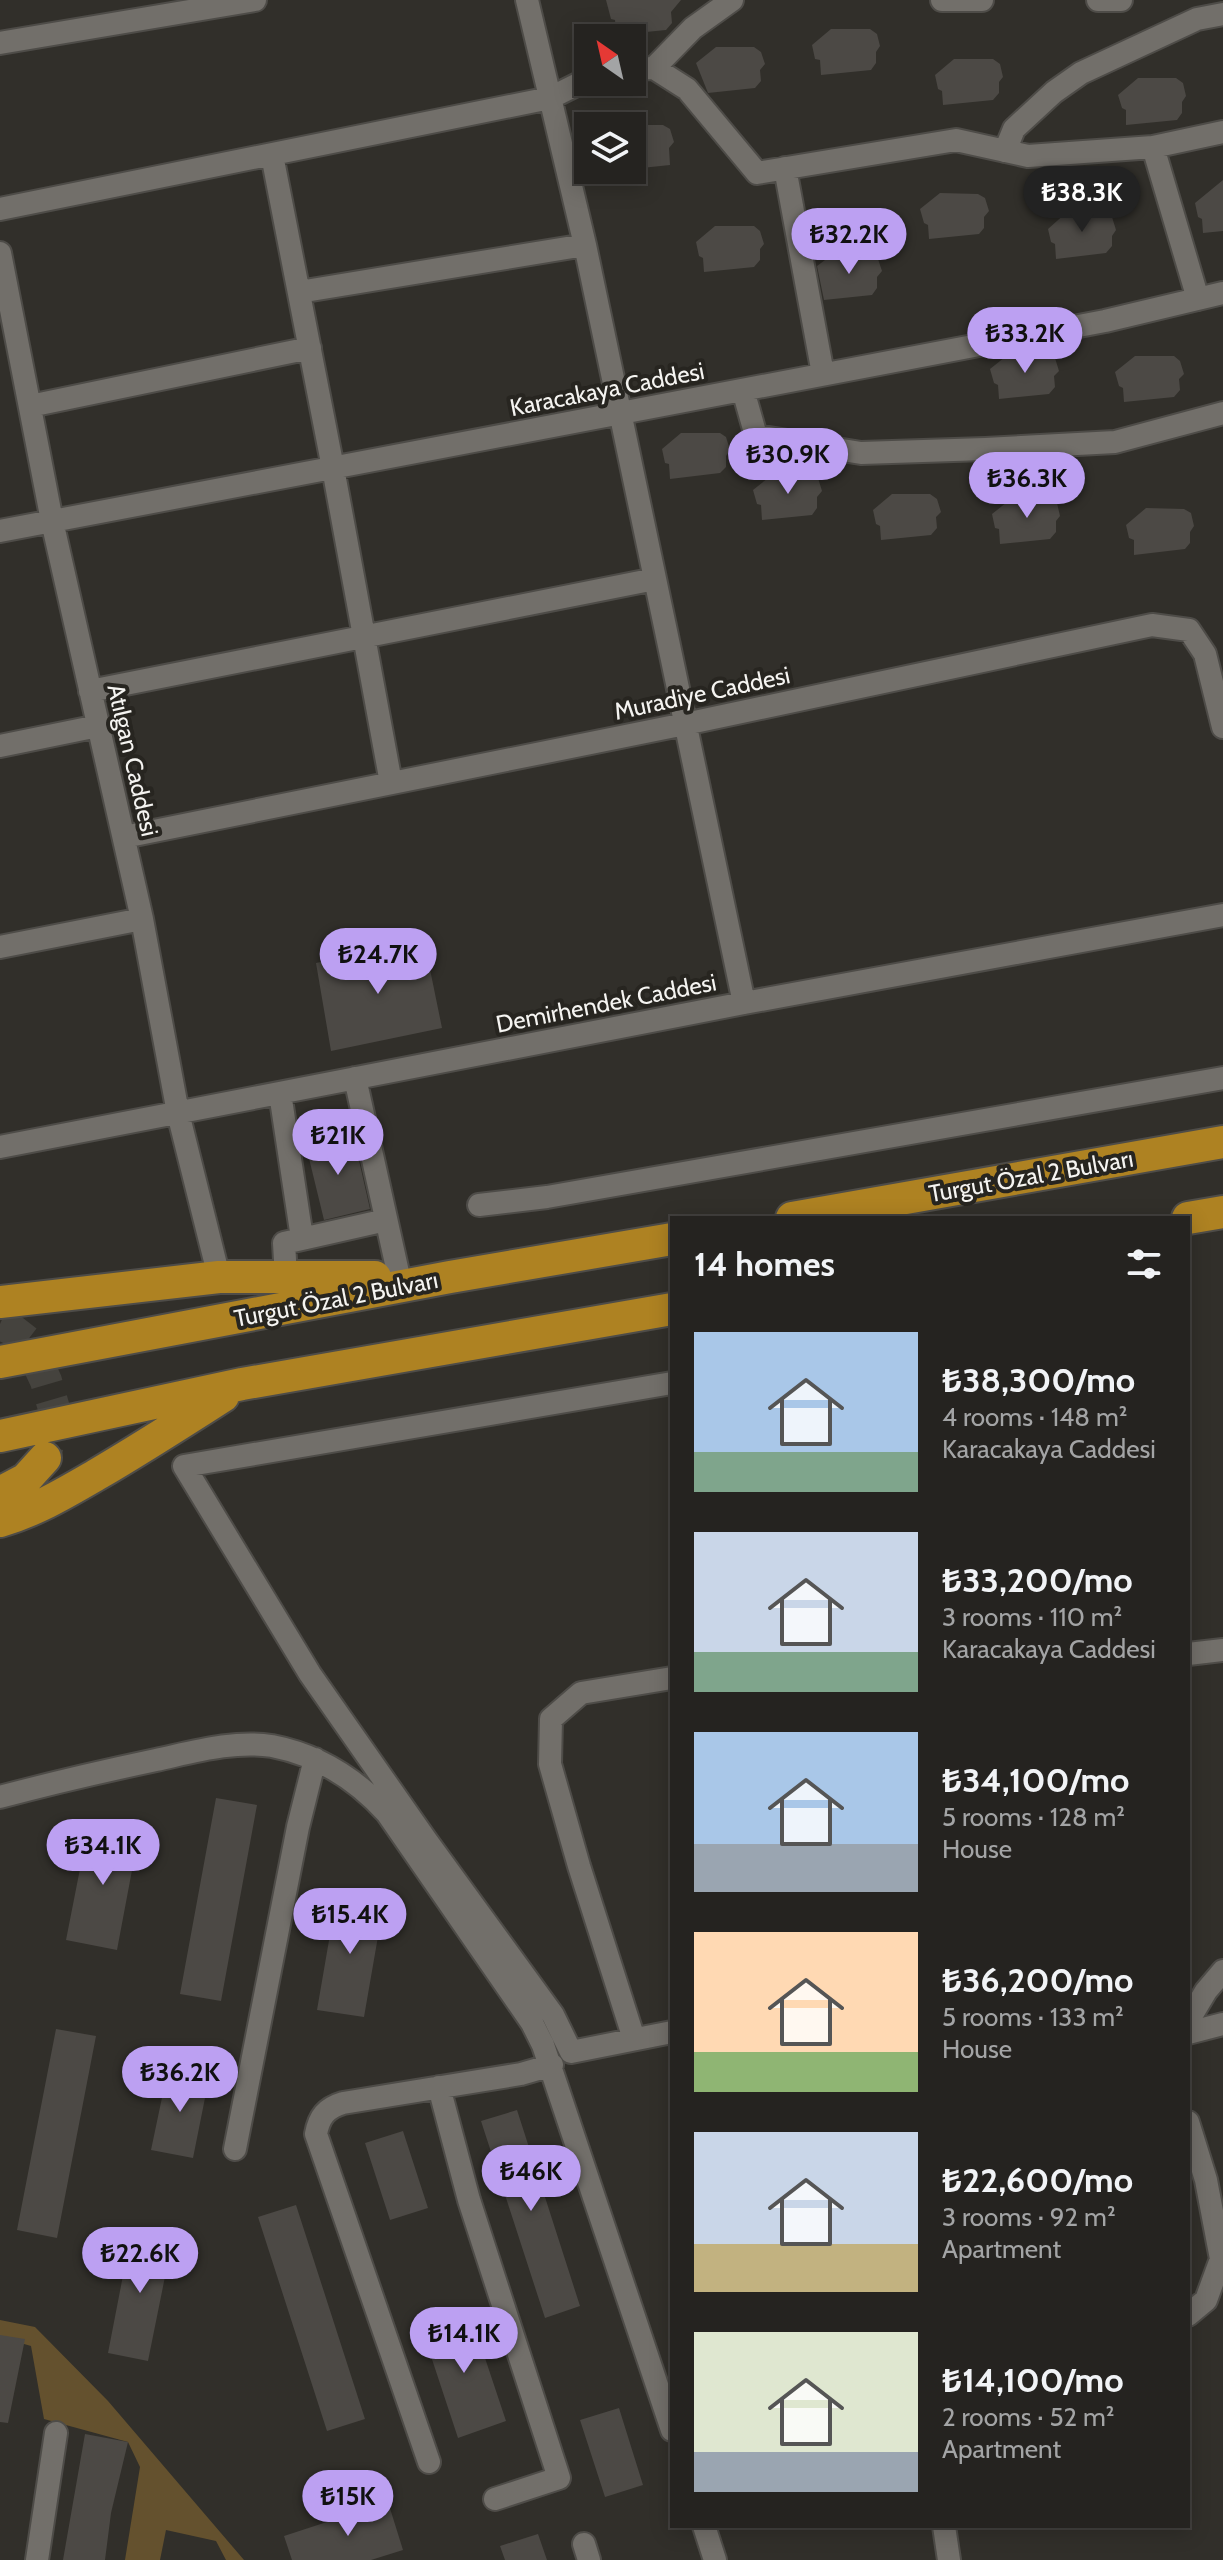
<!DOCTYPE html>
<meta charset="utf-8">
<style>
body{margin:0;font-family:Cabin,sans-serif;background:#312f2d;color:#f1f3f6;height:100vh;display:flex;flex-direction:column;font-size:30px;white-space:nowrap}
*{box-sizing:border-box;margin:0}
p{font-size:26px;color:#a3a4a5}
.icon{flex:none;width:44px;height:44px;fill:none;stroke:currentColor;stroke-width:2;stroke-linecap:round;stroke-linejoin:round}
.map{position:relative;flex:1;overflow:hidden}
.details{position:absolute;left:670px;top:1216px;width:520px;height:1312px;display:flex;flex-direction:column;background:#252320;border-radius:0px;box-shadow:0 4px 20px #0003,0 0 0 2px #42403e}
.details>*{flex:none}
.needle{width:52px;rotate:326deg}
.buttons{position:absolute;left:574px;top:24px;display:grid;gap:16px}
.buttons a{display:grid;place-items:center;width:72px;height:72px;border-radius:0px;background:#252320;box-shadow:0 4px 20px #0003,0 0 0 2px #42403e;font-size:40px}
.price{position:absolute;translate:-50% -68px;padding:0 18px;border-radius:28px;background:#bca0f2;color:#111;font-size:26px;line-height:52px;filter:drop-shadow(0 2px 4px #0008)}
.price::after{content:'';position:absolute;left:50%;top:48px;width:24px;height:18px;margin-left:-12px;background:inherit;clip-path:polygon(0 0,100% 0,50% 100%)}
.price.on{background:#222;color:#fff}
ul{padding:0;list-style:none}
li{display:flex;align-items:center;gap:24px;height:200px;padding:0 24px}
li span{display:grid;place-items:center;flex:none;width:224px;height:160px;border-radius:0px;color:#555}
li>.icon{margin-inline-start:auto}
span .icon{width:96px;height:96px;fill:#fffc;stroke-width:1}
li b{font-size:34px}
h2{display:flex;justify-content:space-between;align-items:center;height:96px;padding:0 24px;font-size:34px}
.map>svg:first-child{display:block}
.green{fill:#64512e}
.building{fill:#4c4945}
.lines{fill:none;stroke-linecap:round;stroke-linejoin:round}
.highway-tunnel{stroke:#45433e;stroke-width:32;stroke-dasharray:32 16;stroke-linecap:butt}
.minor-casing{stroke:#4e4c48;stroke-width:26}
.highway-casing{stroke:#4e4c48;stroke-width:36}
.minor{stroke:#726f6a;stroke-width:22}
.highway{stroke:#ae8222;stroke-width:32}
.labels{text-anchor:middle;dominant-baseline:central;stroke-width:8;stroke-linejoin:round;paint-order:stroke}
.street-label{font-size:24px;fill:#f5f4f1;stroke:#272520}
</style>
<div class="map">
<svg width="1223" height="2560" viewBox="0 0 1223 2560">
<rect width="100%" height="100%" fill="#312f2a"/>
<!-- green -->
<path class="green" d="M 0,2320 L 35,2327 L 108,2401 L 244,2560 L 226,2560 L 216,2541 L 166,2530 L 160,2560 L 125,2560 L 140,2467 L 128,2442 L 44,2419 L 31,2346 L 0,2337 Z"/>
<!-- building -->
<path class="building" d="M 606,0 L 681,0 L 671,12 L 672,23 L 666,30 L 616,35 L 615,20 L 611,19 Z
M 831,29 L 870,29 L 877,34 L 880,46 L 876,52 L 876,63 L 871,70 L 821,75 L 820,60 L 815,59 L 812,45 Z
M 716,47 L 754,47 L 761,52 L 765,64 L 760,70 L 761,81 L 755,88 L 708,93 L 696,63 Z
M 954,59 L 993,59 L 1000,64 L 1003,77 L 999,82 L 999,93 L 993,100 L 943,105 L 942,91 L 938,89 L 935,75 Z
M 1138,78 L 1176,78 L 1183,83 L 1186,96 L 1182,102 L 1182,113 L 1177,120 L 1126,125 L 1126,110 L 1122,108 L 1118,95 Z
M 632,125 L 663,125 L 670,129 L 674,142 L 669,148 L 670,165 L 632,169 Z
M 1223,180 L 1223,231 L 1203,233 L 1202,219 L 1198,217 L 1195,203 Z
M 940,193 L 978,194 L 985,198 L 989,211 L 984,217 L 984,228 L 979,234 L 929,239 L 928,225 L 924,223 L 920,209 Z
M 1067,212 L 1106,212 L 1112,217 L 1116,230 L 1112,236 L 1112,246 L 1106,253 L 1056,259 L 1055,244 L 1051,242 L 1048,229 Z
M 715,226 L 754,226 L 760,231 L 764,244 L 760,249 L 760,260 L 754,267 L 704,272 L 703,258 L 699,256 L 696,242 Z
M 833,254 L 871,254 L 878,259 L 882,271 L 877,277 L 877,288 L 872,295 L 824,300 L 817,266 Z
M 1010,353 L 1048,353 L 1055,358 L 1059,371 L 1054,376 L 1055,387 L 1049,394 L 999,399 L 998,385 L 994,383 L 990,369 Z
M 1135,356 L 1174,356 L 1180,361 L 1184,374 L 1179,379 L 1180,390 L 1174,397 L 1124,402 L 1123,388 L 1119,386 L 1115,372 Z
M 681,433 L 720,433 L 726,437 L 730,450 L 726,456 L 726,467 L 720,473 L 670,479 L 669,464 L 665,463 L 662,449 Z
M 773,474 L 811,474 L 818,478 L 822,491 L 817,497 L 817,508 L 812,515 L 762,520 L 761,505 L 757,504 L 753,490 Z
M 892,494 L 930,494 L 937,499 L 941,512 L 936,517 L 937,528 L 931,535 L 881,540 L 880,526 L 876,524 L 873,510 Z
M 1012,498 L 1050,498 L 1057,503 L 1060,516 L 1056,521 L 1056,532 L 1050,539 L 1000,544 L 999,529 L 995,528 L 992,514 Z
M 1146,508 L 1184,509 L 1191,513 L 1194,526 L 1190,532 L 1190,543 L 1185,549 L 1134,555 L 1134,540 L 1129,538 L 1126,525 Z
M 424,940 L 442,1028 L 331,1051 L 316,963 Z
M 353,1134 L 370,1209 L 324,1220 L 306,1146 Z
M 216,1798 L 257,1805 L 221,2001 L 180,1994 Z
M 89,1823 L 139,1833 L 117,1950 L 66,1940 Z
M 337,1894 L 384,1902 L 364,2017 L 317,2010 Z
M 56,2029 L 96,2036 L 57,2238 L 17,2230 Z
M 168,2069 L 209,2078 L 193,2158 L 151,2150 Z
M 517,2110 L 580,2306 L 545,2318 L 481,2121 Z
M 403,2131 L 428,2208 L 390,2220 L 365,2143 Z
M 296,2205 L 365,2419 L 327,2431 L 258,2217 Z
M 132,2229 L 173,2237 L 148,2361 L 108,2353 Z
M 470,2313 L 506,2421 L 458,2438 L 422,2329 Z
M 0,2335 L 25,2339 L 8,2423 L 0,2422 Z
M 619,2408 L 643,2485 L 605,2497 L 580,2420 Z
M 85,2434 L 128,2442 L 111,2513 L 105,2560 L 63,2560 Z
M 388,2502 L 403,2550 L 371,2560 L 292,2560 L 284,2536 Z
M 538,2534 L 547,2560 L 505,2560 L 500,2546 Z"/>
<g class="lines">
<!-- highway-tunnel -->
<path class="highway-tunnel" d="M 0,1324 L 11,1329 L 28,1342 L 46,1381 L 55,1412 L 45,1458"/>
<defs>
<path id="minor" d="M 527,0 L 585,245 L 744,1003
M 942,0 L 982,0
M 1098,0 L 1121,0
M 0,43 L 255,0
M 654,68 L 693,28 L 732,0
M 632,69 L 654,68 L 687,89 L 757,173 L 956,140 L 1028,156 L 1153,147 L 1223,132
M 1153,147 L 1198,299
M 1005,151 L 1014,129 L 1054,92 L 1081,73 L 1197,19 L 1223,14
M 272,155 L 333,468 L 391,783
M 785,168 L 823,374
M 0,209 L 550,98 L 588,79
M 0,253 L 52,521 L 142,919 L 178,1113 L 219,1277
M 299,292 L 585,245
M 743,390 L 756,436 L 861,453 L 985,449 L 1115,442 L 1223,413
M 30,406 L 310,348
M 0,531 L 1105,321 L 1223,293
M 90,691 L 655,579
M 0,746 L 98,726
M 124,837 L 685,724 L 1152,625 L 1189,630 L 1205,654 L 1223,727
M 0,947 L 142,919
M 355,1078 L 399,1277
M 280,1093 L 302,1238
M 0,1147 L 744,1003 L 1223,915
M 479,1205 L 547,1197 L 1223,1078
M 286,1277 L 284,1243 L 386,1220
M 672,1383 L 184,1466 L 310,1674 L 426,1840 L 553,2015 L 571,2052 L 672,2032
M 1188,1654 L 1223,1650
M 0,1797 C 52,1783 104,1771 156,1760 C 193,1752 234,1740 272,1746 C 319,1755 356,1779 387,1813 L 532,2023 L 543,2045 L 672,2430
M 1188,2021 L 1206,1991 L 1223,1971
M 1188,2033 L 1223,2024
M 634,2039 L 579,1866 L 550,1764 L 551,1719 L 581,1693 L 672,1678
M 439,2087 L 469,2200 L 559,2478 L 495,2499
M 1188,2122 L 1206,2180 L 1221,2259 L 1206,2300 L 1188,2315
M 235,2149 L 298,1827 L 315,1759
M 429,2462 L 316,2134 C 319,2117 326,2108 343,2103 L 521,2074 L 552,2065
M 704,2526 L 715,2560
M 944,2526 L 949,2560
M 584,2544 L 589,2560
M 37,2560 L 56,2433"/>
<path id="highway" d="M 792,1218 L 1223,1142
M 1188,1218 L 1223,1212
M 0,1302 L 219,1277 L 375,1277
M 0,1362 L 450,1277 L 672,1239
M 0,1436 L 242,1384 L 672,1309
M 0,1493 L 26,1479 L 45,1458
M 0,1521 C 35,1511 65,1493 96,1475 C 139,1450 181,1423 223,1396"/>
</defs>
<!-- minor casing -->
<use href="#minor" class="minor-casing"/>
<!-- highway casing -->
<use href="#highway" class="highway-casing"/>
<!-- minor -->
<use href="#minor" class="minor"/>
<!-- highway -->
<use href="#highway" class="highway"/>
</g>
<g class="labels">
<!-- street labels -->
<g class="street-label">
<text transform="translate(607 389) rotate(-11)">Karacakaya Caddesi</text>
<text transform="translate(702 693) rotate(-12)">Muradiye Caddesi</text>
<text transform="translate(133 760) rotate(77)">Atılgan Caddesi</text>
<text transform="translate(606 1003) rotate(-11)">Demirhendek Caddesi</text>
<text transform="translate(1031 1176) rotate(-10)">Turgut Özal 2 Bulvarı</text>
<text transform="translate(336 1299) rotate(-11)">Turgut Özal 2 Bulvarı</text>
</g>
</g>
</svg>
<div class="buttons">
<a><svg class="needle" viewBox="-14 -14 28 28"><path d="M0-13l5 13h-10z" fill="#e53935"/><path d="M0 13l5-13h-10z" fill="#a3a4a5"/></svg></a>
<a><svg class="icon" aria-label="layers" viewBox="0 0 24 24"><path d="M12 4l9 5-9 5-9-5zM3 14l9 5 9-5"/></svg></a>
</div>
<b class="price on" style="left:1082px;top:234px">₺38.3K</b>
<b class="price" style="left:849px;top:276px">₺32.2K</b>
<b class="price" style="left:1025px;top:375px">₺33.2K</b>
<b class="price" style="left:788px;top:496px">₺30.9K</b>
<b class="price" style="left:1027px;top:520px">₺36.3K</b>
<b class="price" style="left:378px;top:996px">₺24.7K</b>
<b class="price" style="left:338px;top:1177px">₺21K</b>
<b class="price" style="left:103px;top:1887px">₺34.1K</b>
<b class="price" style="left:350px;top:1956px">₺15.4K</b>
<b class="price" style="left:180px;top:2114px">₺36.2K</b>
<b class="price" style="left:531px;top:2213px">₺46K</b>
<b class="price" style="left:140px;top:2295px">₺22.6K</b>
<b class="price" style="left:464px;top:2375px">₺14.1K</b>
<b class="price" style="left:348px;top:2538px">₺15K</b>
<section class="details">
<h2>14 homes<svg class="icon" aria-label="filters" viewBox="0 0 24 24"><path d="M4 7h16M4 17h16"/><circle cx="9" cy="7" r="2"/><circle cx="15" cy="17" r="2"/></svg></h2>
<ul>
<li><span style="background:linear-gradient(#a9c7e8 75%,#7fa58c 0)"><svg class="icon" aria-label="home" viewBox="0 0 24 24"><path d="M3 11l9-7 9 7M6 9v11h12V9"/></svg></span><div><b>₺38,300/mo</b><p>4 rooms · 148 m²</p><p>Karacakaya Caddesi</p></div></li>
<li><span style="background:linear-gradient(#c9d6e8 75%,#7fa58c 0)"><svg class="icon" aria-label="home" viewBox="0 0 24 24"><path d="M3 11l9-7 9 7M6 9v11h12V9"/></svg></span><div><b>₺33,200/mo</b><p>3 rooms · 110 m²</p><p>Karacakaya Caddesi</p></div></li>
<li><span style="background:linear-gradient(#a9c7e8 70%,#9aa5b1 0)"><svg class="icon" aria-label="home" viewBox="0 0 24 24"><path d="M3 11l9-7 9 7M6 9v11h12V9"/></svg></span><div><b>₺34,100/mo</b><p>5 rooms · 128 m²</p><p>House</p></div></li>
<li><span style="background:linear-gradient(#ffd9b3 75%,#8fb573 0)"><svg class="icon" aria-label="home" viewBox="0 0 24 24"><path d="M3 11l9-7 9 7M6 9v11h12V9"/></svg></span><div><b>₺36,200/mo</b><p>5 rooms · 133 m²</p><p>House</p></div></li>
<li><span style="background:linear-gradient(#c9d6e8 70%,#c2b280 0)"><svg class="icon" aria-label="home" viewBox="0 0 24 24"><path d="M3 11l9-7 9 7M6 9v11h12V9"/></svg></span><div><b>₺22,600/mo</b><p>3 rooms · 92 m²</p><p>Apartment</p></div></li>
<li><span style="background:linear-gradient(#dfe7d0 75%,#9aa5b1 0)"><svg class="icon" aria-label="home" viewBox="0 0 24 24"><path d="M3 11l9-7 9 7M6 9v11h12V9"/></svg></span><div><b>₺14,100/mo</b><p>2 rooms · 52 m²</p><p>Apartment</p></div></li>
</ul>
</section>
</div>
